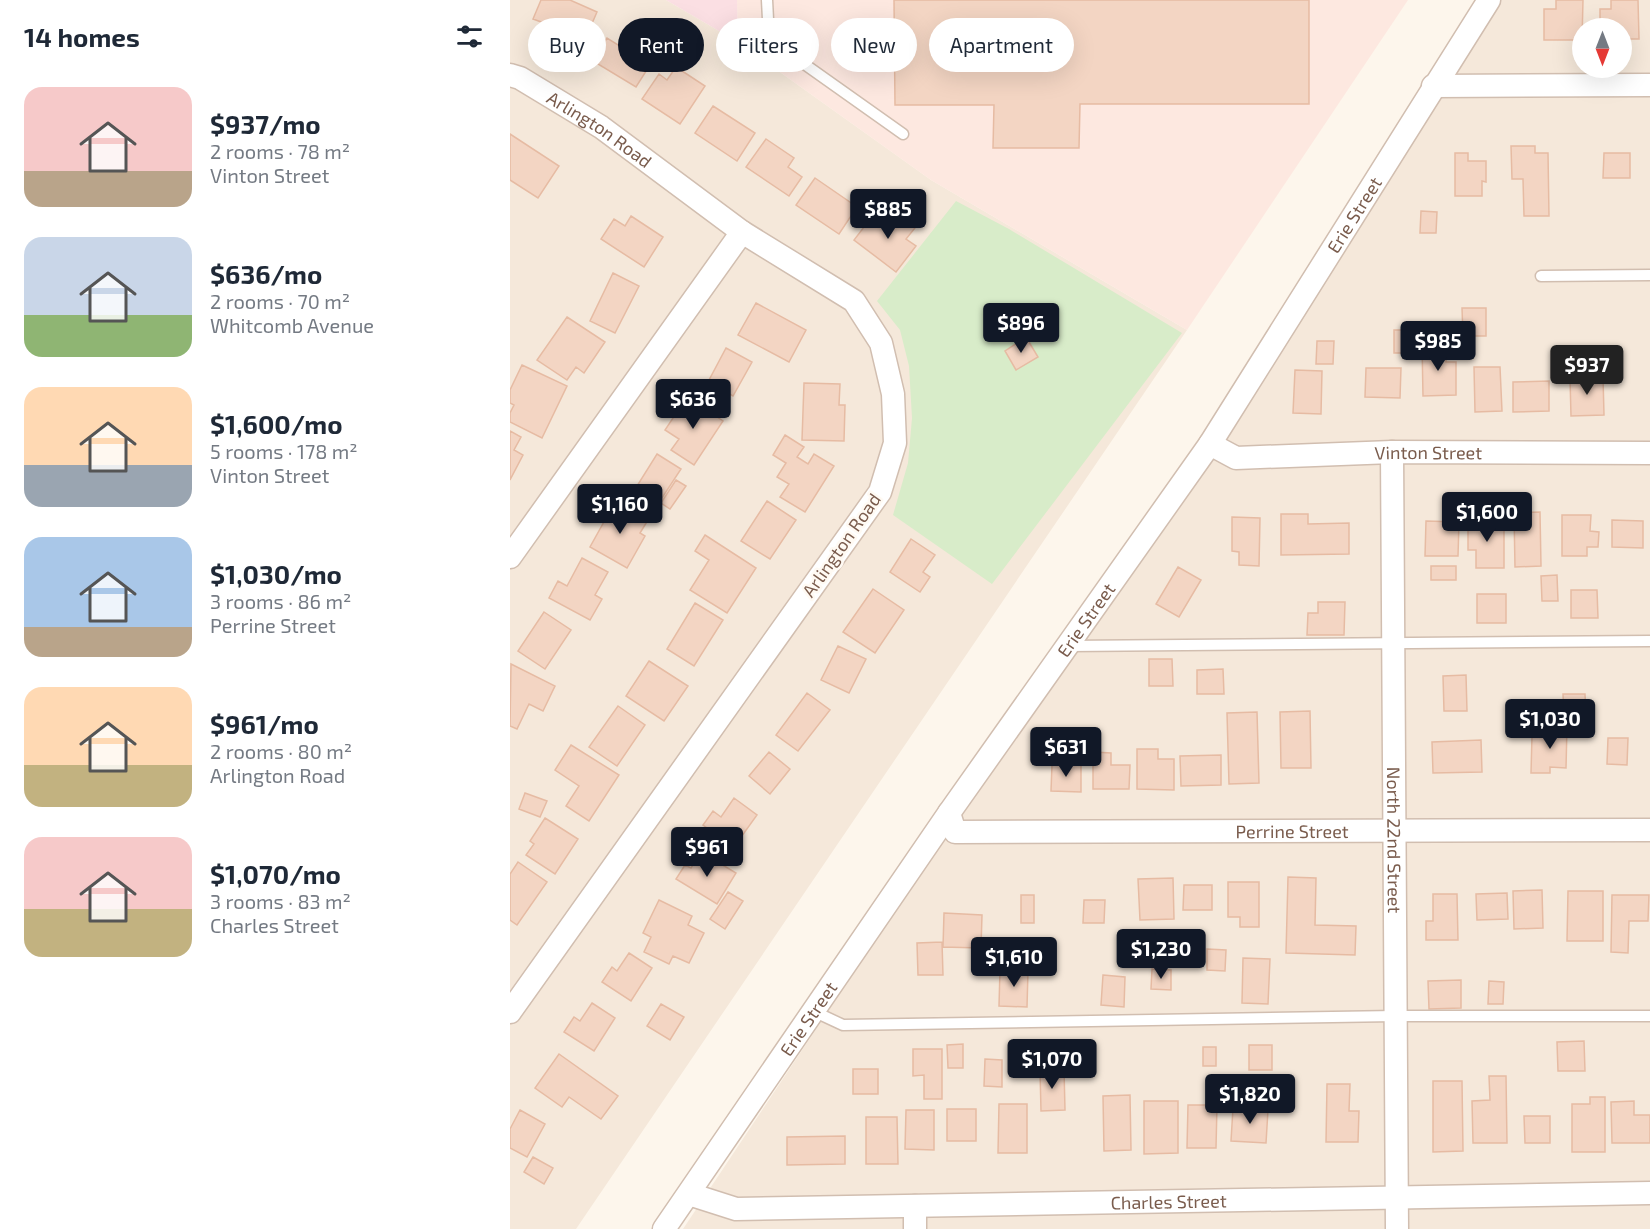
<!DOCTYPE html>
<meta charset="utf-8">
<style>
body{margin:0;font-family:"Exo 2",sans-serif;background:#f2f2f3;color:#1f2937;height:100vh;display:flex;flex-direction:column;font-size:22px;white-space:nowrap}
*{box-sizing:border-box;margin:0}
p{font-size:20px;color:#747a83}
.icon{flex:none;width:33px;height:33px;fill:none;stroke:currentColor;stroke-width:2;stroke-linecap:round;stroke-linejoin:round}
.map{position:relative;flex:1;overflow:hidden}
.panel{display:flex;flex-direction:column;background:#fff;width:510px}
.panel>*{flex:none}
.hud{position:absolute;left:18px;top:18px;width:570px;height:54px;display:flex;gap:12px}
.needle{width:39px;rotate:180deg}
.buttons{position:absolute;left:1062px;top:18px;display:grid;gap:12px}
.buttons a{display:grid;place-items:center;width:60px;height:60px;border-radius:50%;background:#fff;box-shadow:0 6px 24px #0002;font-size:30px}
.price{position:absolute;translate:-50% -51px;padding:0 14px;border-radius:6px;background:#111827;color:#fff;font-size:20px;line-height:39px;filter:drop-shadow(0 2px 3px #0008)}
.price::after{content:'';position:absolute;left:50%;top:36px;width:18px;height:14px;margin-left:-9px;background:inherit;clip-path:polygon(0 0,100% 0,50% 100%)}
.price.selected{background:#222;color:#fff}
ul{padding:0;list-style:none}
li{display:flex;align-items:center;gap:18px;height:150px;padding:0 24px}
li span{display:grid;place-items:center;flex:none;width:168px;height:120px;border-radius:18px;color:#555}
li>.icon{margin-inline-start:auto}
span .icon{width:72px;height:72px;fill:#fffc;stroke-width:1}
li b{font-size:26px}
h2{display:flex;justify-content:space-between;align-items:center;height:72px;padding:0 24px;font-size:26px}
.pill{padding:0 21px;border-radius:27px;background:#fff;box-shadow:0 6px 24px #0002;font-size:21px;line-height:54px}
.pill.selected{background:#111827;color:#fff}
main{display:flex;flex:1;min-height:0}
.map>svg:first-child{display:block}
.residential{fill:#f5e8da;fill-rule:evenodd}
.commercial{fill:#fde8e0}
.medical{fill:#fbdfe3}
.green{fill:#d8ecc9}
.building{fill:#f3d5c3;stroke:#e6bba3;stroke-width:1.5}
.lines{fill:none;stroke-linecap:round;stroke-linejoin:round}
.service-casing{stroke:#d1beb0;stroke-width:13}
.minor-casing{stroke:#d1beb0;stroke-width:25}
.service{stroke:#fff;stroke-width:10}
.minor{stroke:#fff;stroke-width:22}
.labels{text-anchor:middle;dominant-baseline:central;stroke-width:5;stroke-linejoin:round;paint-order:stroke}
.street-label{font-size:18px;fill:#7a5c4d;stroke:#fffaf3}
</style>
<main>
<section class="panel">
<h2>14 homes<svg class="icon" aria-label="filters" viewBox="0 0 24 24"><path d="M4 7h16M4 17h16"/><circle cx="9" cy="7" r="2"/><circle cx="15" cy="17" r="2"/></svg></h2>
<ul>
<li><span style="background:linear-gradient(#f6c9c9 70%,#b9a48a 0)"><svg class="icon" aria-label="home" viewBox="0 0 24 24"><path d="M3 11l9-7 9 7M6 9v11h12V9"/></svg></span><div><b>$937/mo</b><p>2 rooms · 78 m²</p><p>Vinton Street</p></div></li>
<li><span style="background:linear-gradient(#c9d6e8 65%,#8fb573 0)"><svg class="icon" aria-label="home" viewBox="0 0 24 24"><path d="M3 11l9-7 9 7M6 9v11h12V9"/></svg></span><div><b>$636/mo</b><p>2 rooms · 70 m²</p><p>Whitcomb Avenue</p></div></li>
<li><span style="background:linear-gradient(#ffd9b3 65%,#9aa5b1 0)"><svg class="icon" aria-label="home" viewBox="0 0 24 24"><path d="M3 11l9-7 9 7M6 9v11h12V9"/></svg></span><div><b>$1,600/mo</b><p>5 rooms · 178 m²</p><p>Vinton Street</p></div></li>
<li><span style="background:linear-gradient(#a9c7e8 75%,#b9a48a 0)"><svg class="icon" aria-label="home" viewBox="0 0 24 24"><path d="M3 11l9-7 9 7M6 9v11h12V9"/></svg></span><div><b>$1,030/mo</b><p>3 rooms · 86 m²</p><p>Perrine Street</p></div></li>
<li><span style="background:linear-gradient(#ffd9b3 65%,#c2b280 0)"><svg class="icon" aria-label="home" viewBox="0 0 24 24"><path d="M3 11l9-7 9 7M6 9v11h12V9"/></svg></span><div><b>$961/mo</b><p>2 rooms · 80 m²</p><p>Arlington Road</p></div></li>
<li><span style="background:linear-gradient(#f6c9c9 60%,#c2b280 0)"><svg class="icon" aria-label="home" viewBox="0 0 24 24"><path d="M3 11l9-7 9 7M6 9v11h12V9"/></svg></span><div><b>$1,070/mo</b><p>3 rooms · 83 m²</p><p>Charles Street</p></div></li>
</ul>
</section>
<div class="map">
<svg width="1140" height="1229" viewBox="0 0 1140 1229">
<rect width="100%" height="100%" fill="#fdf6ec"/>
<!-- residential -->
<path class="residential" d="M 0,0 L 156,0 L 228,42 L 421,180 L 677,330 L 66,1229 L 0,1229 Z
M 991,0 L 1140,0 L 1140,1229 L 173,1229 ZM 1072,28 L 1112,28 L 1112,68 L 1072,68 Z"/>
<!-- commercial -->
<path class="commercial" d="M 227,0 L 898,0 L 677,330 L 421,180 L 228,42 Z"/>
<!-- medical -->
<path class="medical" d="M 156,0 L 227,0 L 228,42 Z"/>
<!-- green -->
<path class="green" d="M 446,201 L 499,229 L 672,333 L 482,584 L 383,515 L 398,463 L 402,418 L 399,366 L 390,330 L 367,301 Z"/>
<!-- building -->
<path class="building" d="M 31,0 L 60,0 L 87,12 L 70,51 L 29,33 L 34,23 L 23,19 Z
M 384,0 L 799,0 L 799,104 L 570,104 L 569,148 L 483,148 L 484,105 L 385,105 Z
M 1046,0 L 1073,0 L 1072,40 L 1034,40 L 1034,9 L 1046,9 Z
M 1101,0 L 1128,0 L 1129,39 L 1112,39 L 1112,28 L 1090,28 L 1090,9 L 1101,9 Z
M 130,29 L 154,43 L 126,87 L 83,61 L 97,38 L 116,50 Z
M 166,67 L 195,86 L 170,124 L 132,99 L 149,74 L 157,80 Z
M 203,106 L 245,133 L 227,161 L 185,133 Z
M 0,134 L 49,166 L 28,198 L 0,180 Z
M 256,139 L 284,158 L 278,167 L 292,177 L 279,196 L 236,167 Z
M 1001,146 L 1025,146 L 1025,153 L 1038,153 L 1039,216 L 1014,216 L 1013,179 L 1002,179 Z
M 945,153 L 958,153 L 958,161 L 976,161 L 976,182 L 972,181 L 972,196 L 945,196 Z
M 1094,153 L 1120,153 L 1120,178 L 1093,178 Z
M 305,178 L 347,207 L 329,234 L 286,205 Z
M 911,211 L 927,212 L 926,233 L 910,233 Z
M 395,213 L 409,223 L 396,239 L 406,246 L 386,272 L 344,240 L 364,214 L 383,229 Z
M 121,216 L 153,237 L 134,267 L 91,239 L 104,219 L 115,226 Z
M 103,273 L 129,286 L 105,333 L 80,321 Z
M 246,303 L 296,330 L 279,362 L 228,335 Z
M 952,308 L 976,308 L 976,336 L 953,336 Z
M 57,317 L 95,342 L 74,373 L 66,367 L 57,380 L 27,360 Z
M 884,330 L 901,330 L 901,353 L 884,353 Z
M 516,337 L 528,357 L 506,370 L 495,351 Z
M 807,341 L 824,341 L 823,364 L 806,364 Z
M 912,344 L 936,344 L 936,362 L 946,362 L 946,395 L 913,396 Z
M 216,348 L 242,362 L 223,396 L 198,382 Z
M 12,365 L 57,386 L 32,438 L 0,422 L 0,413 L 4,405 L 0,403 L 0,390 Z
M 964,367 L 990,367 L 992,411 L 965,412 Z
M 856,368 L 891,368 L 890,398 L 855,397 Z
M 785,370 L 812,371 L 811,414 L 783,413 Z
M 1093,377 L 1094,415 L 1061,416 L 1060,378 Z
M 1039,381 L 1039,411 L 1003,412 L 1003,382 Z
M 294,383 L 330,384 L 329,405 L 335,405 L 334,441 L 292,440 Z
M 177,397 L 213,421 L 184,465 L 161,450 L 169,439 L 155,430 Z
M 0,431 L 11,437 L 4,450 L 13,455 L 0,480 Z
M 275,435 L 294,447 L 287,457 L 298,464 L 304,454 L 324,466 L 295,512 L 270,497 L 279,484 L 267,477 L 276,463 L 263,455 Z
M 147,454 L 171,469 L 150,501 L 127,486 Z
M 166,480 L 176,486 L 160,509 L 151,503 Z
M 257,501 L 286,520 L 260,559 L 231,541 Z
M 105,502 L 138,520 L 130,533 L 135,536 L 117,568 L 80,547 Z
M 1030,512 L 1031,566 L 1005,567 L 1004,513 Z
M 771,514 L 798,514 L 798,524 L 839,523 L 839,554 L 771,555 Z
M 1052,515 L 1081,515 L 1080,531 L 1089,532 L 1088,547 L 1077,547 L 1077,556 L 1052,556 Z
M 722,517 L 750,518 L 749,566 L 729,565 L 729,552 L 722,551 Z
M 958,520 L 994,520 L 994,568 L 966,568 L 966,550 L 958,550 Z
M 1102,520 L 1133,521 L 1133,548 L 1102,547 Z
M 916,521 L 949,522 L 948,556 L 915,556 Z
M 195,535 L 246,568 L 217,613 L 180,590 L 199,560 L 185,551 Z
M 401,539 L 425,555 L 413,572 L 420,577 L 410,592 L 380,572 Z
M 72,558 L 98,572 L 85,595 L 92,599 L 80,620 L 39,598 L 48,581 L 57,586 Z
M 921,566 L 946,566 L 946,580 L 921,580 Z
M 668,567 L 691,580 L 669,617 L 646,604 Z
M 1047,575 L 1048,601 L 1032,601 L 1031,576 Z
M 363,589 L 394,610 L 365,653 L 333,632 Z
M 1061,590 L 1087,590 L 1088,618 L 1061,618 Z
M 967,594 L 996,594 L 996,623 L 967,623 Z
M 808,602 L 835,602 L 834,635 L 797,635 L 798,613 L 808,613 Z
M 185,603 L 213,620 L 184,666 L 157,649 Z
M 34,612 L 61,630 L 35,669 L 8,651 Z
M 328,646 L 356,659 L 339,693 L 311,680 Z
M 639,659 L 662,659 L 663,686 L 639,686 Z
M 139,661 L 178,686 L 154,721 L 116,696 Z
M 1,664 L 45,686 L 33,711 L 19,704 L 7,729 L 0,726 Z
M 713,669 L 714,694 L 687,694 L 687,670 Z
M 956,675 L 957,711 L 934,711 L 933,676 Z
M 297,693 L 320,710 L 288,751 L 266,735 Z
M 1053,694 L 1075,694 L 1076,718 L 1054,719 Z
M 108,706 L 135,725 L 107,766 L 79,747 Z
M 800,711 L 801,768 L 771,768 L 770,712 Z
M 747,712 L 749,783 L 719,784 L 717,713 Z
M 1038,726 L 1057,726 L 1056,768 L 1040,767 L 1040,773 L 1021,773 L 1022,736 L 1038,736 Z
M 1098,738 L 1118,738 L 1117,765 L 1097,764 Z
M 971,740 L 972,772 L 923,773 L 922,742 Z
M 61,745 L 109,775 L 79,821 L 56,806 L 69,786 L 45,770 Z
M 627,749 L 648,749 L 648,759 L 664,759 L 664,790 L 627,789 Z
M 259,752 L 280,769 L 260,794 L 239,776 Z
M 583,752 L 601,753 L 601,765 L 620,765 L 619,789 L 583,789 Z
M 711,755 L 711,785 L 671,786 L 670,756 Z
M 542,765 L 571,765 L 571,792 L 541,791 Z
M 15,793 L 37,801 L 30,817 L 9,809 Z
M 224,798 L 247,815 L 224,847 L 193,825 L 203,811 L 211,817 Z
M 35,818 L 68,839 L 45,874 L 16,855 L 24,844 L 20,841 Z
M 191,852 L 226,873 L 207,904 L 166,879 L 175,865 L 181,868 Z
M 8,862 L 37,882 L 7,925 L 0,920 L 0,874 Z
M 778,877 L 806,878 L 805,925 L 846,926 L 845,955 L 776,953 Z
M 663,878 L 664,919 L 630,920 L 628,879 Z
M 718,882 L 749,882 L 749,927 L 730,927 L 730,917 L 718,917 Z
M 674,885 L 702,885 L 702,910 L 673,910 Z
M 1032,890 L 1033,928 L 1004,929 L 1003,891 Z
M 1058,891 L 1093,891 L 1093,941 L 1057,941 Z
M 218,892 L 233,901 L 215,929 L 200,919 Z
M 997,893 L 998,919 L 967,920 L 966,894 Z
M 923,894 L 947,894 L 948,940 L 916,940 L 916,921 L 923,921 Z
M 511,895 L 524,895 L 524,923 L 511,923 Z
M 1102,895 L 1139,895 L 1138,921 L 1119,921 L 1118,953 L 1101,952 Z
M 149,900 L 182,916 L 178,925 L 194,933 L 179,963 L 163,956 L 159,964 L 134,952 L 141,937 L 133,933 Z
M 574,900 L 595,900 L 594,923 L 573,923 Z
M 434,913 L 472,915 L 471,948 L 433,947 Z
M 432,942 L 433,975 L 408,975 L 407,943 Z
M 697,949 L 716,950 L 715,971 L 697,970 Z
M 119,953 L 142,968 L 121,1001 L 92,982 L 102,967 L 107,971 Z
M 733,958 L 760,959 L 758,1004 L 732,1003 Z
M 642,969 L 661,970 L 661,990 L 641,989 Z
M 490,970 L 518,971 L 517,1007 L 489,1006 Z
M 593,975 L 615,977 L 614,1007 L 591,1005 Z
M 951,980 L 951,1008 L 919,1009 L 918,981 Z
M 979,981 L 994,982 L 993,1004 L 978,1004 Z
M 82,1003 L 105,1018 L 84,1051 L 54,1032 L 64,1017 L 70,1021 Z
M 151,1004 L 174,1017 L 160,1040 L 137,1026 Z
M 1074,1041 L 1075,1071 L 1048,1071 L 1047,1042 Z
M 453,1044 L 453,1068 L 438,1068 L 437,1045 Z
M 739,1045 L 762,1045 L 762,1070 L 739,1070 Z
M 693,1047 L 706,1047 L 706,1066 L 693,1066 Z
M 403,1049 L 432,1049 L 432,1099 L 414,1099 L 414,1075 L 403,1076 Z
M 49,1054 L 108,1096 L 91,1119 L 59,1097 L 52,1107 L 25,1088 Z
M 475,1059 L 492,1060 L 492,1087 L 474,1086 Z
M 343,1069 L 368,1069 L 368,1094 L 343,1094 Z
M 554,1069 L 555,1110 L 531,1111 L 530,1070 Z
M 979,1076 L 996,1076 L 997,1143 L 963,1143 L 962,1101 L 980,1100 Z
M 923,1081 L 952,1081 L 953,1151 L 923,1152 Z
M 817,1084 L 840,1084 L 839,1111 L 849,1111 L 848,1142 L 816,1142 Z
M 620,1095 L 621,1150 L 594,1151 L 593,1096 Z
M 1080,1097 L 1095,1097 L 1095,1152 L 1062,1152 L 1062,1104 L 1080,1104 Z
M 634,1101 L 668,1101 L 668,1153 L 634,1154 Z
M 1124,1101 L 1124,1115 L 1140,1115 L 1140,1143 L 1102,1143 L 1101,1102 Z
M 489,1104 L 517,1104 L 517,1153 L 488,1153 Z
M 678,1105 L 707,1105 L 706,1148 L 677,1148 Z
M 723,1108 L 758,1110 L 756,1143 L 721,1141 Z
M 437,1109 L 466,1109 L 466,1141 L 437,1141 Z
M 10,1110 L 35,1124 L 17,1157 L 0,1148 L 0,1129 Z
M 396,1110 L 424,1110 L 424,1150 L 395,1149 Z
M 1014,1116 L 1040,1116 L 1040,1143 L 1015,1143 Z
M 356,1117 L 387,1117 L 388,1164 L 356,1164 Z
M 335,1136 L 335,1164 L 277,1165 L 277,1137 Z
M 23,1157 L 43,1168 L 34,1184 L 14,1172 Z"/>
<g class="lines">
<defs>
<path id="service" d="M 257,0 L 259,39 L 393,134
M 1031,276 L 1140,275
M 558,646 L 1140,641
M 303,1011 L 333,1025 L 885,1016 L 1140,1016"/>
<g id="minor">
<path id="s1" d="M 0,75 L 10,78 L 91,127 L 232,232 L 344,301 L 371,343 L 383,394 L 385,443 L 370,492 L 0,1012"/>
<path d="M 923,86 L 1140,85"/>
<path id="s2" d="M 700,444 L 726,458 L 882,452 L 1140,453"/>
<path id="s3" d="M 882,452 L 887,1229"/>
<path d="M 0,557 L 232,232"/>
<path id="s4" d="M 439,813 L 445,832 L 1140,830"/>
<path id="s5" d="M 179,1194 L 226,1209 L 1140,1193"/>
<path d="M 405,1206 L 405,1229"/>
<path id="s6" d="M 154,1229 L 439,813 L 700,444 L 979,0"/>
</g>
</defs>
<!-- service casing -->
<use href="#service" class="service-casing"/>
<!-- minor casing -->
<use href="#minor" class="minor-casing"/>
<!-- service -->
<use href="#service" class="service"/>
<!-- minor -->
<use href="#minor" class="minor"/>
</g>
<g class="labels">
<!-- street labels -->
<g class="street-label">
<text stroke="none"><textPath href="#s1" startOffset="105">Arlington Road</textPath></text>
<text stroke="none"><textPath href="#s6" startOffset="1227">Erie Street</textPath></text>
<text stroke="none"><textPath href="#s2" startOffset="222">Vinton Street</textPath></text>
<text transform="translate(331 545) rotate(-55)">Arlington Road</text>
<text stroke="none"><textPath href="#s6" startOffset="741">Erie Street</textPath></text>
<text stroke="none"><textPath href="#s4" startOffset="357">Perrine Street</textPath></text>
<text stroke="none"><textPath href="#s3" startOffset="388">North 22nd Street</textPath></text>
<text stroke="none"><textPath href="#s6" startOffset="255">Erie Street</textPath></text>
<text stroke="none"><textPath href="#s5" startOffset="482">Charles Street</textPath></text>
</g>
</g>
</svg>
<div class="buttons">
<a><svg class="needle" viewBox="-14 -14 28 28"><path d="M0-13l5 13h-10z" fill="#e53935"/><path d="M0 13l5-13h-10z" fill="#747a83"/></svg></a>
</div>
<b class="price" style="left:378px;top:240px">$885</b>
<b class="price" style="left:511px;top:354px">$896</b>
<b class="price" style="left:928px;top:372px">$985</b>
<b class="price selected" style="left:1077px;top:396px">$937</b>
<b class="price" style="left:183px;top:430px">$636</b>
<b class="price" style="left:110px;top:535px">$1,160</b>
<b class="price" style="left:977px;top:543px">$1,600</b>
<b class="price" style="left:1040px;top:750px">$1,030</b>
<b class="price" style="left:556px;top:778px">$631</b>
<b class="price" style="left:197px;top:878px">$961</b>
<b class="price" style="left:651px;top:980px">$1,230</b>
<b class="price" style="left:504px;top:988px">$1,610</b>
<b class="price" style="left:542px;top:1090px">$1,070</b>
<b class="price" style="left:740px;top:1125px">$1,820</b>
<div class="hud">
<a class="pill">Buy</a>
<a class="pill selected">Rent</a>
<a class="pill">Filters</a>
<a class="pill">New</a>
<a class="pill">Apartment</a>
</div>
</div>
</main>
